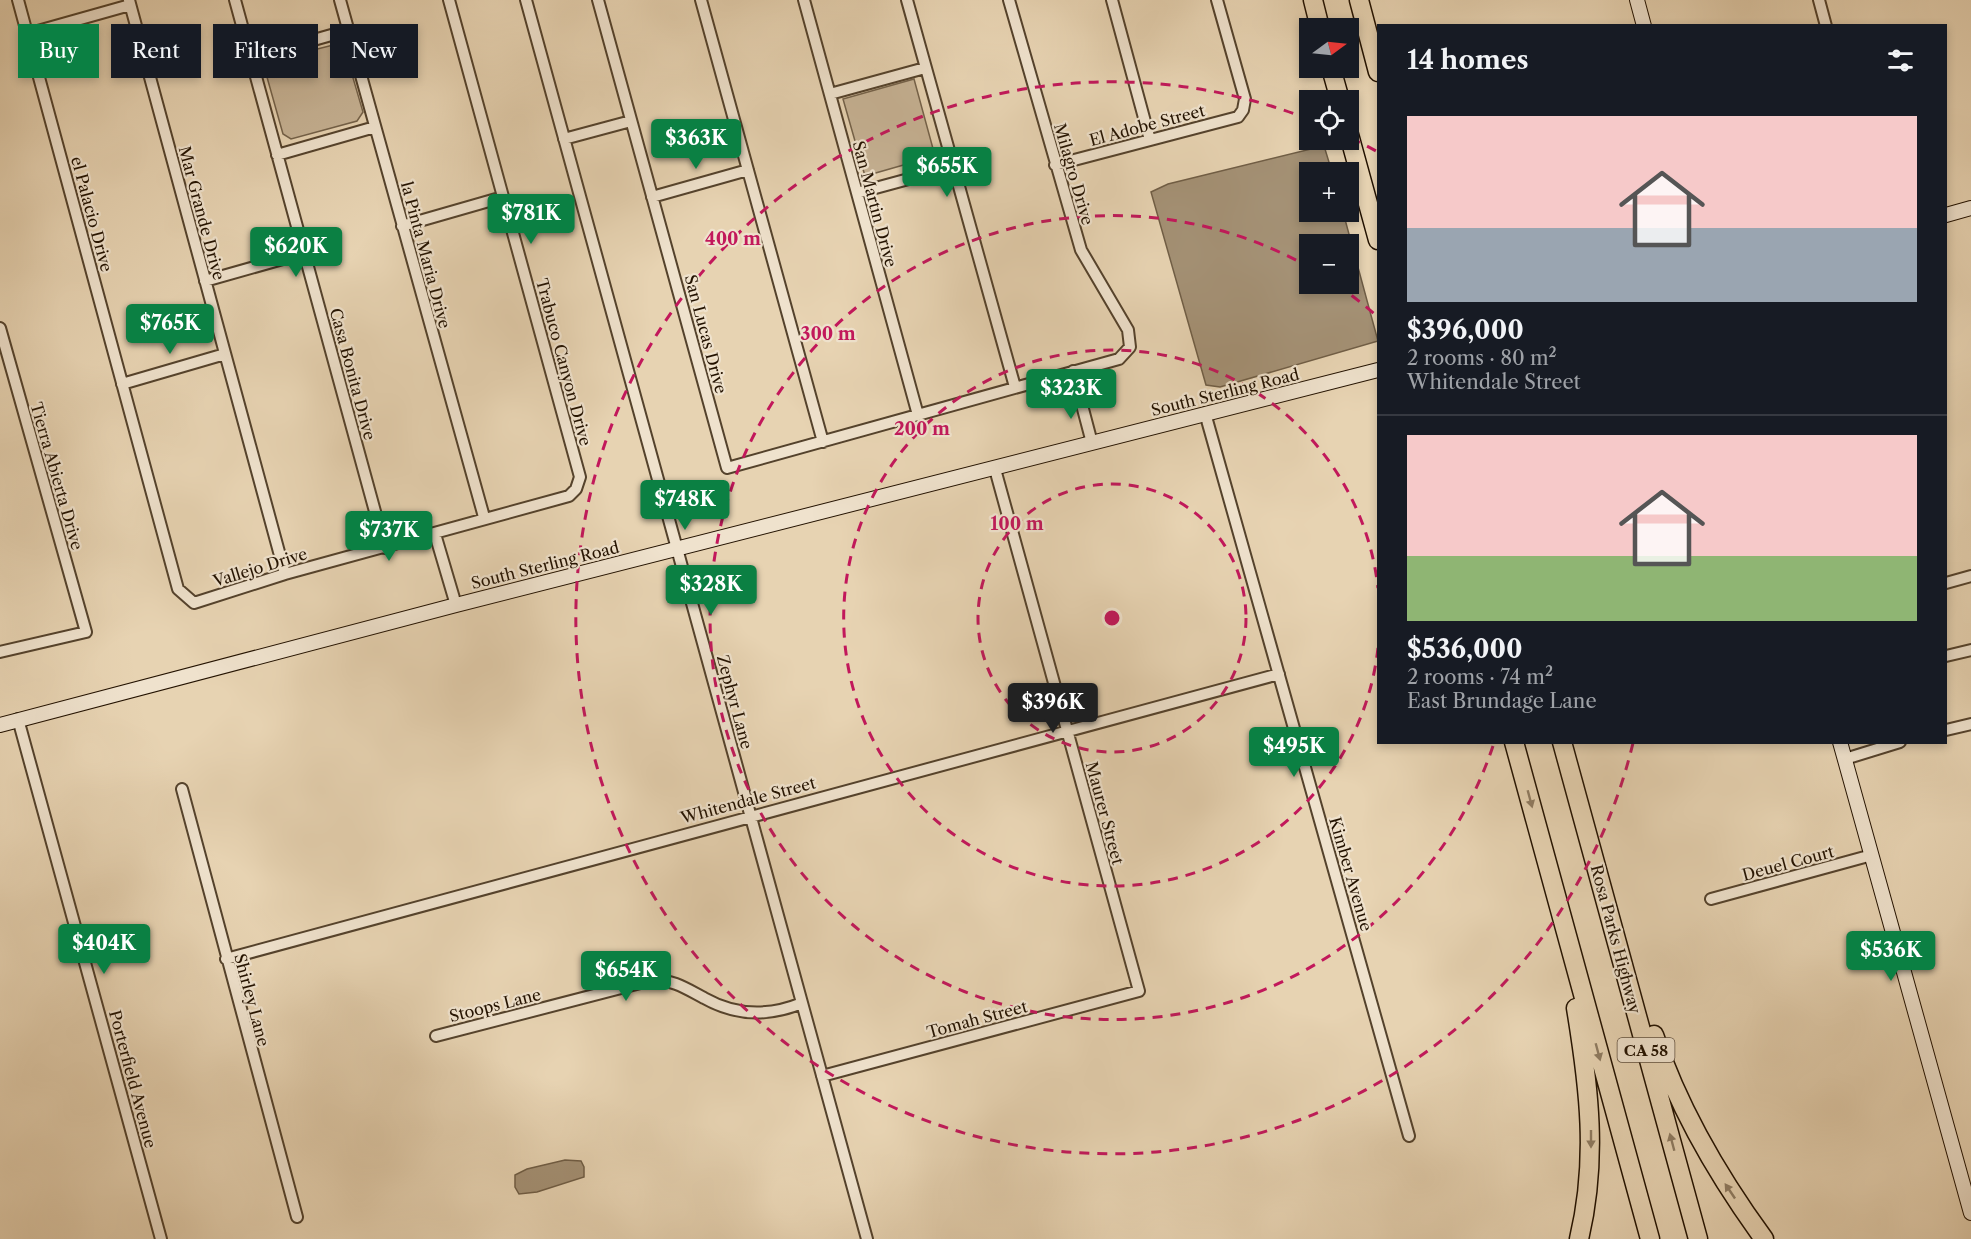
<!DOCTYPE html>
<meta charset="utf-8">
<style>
body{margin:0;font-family:"Libre Caslon Text",serif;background:#242831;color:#f1f3f6;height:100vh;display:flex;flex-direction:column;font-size:22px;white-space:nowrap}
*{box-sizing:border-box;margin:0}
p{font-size:20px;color:#9ea1a6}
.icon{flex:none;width:33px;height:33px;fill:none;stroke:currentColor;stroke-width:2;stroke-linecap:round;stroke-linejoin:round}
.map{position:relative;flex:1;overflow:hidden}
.drawer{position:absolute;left:1377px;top:24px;width:570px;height:720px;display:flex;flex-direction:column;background:#171b24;border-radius:0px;box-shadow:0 3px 9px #0003}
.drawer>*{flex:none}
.banner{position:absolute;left:18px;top:24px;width:570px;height:54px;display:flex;gap:12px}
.needle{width:39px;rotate:75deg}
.fabs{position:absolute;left:1299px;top:18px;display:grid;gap:12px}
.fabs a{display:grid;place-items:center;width:60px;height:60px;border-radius:0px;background:#171b24;box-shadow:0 3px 9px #0003;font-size:30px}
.price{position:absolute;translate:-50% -51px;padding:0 14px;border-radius:6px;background:#0b8043;color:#fff;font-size:20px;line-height:39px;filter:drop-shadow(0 2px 3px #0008)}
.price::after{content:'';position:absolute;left:50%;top:36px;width:18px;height:14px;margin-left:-9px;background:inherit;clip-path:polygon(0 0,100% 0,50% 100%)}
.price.selected{background:#222;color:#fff}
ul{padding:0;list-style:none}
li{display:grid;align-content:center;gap:12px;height:318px;padding:0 30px}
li+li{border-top:2px solid #363941}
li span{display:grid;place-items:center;height:186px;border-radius:0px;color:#555}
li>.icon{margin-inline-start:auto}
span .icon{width:108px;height:108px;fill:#fffc;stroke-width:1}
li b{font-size:26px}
h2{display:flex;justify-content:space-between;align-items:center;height:72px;padding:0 30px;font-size:26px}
.chip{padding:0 21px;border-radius:0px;background:#171b24;box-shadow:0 3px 9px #0003;font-size:21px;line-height:54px}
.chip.selected{background:#0b8043;color:#fff}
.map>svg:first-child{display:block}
.green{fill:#c6b294;stroke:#74624a;stroke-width:1.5}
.water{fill:#a49175;stroke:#705e46;stroke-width:1.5;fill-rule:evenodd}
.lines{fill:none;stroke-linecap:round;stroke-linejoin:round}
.street-casing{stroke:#54422c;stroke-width:14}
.secondary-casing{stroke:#231200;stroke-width:16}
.highway-casing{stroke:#231200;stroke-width:21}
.street{stroke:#efe2cd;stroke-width:10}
.secondary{stroke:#efe2cd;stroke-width:14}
.highway{stroke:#e7d3b2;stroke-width:18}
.oneway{fill:#8f7c62}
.ring{fill:none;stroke:#c2185b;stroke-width:3;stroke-dasharray:10 8}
.labels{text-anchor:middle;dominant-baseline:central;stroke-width:4.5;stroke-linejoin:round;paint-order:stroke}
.shield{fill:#efe2cd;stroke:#60503e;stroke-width:1.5}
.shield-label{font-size:15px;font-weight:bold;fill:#231200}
.street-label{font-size:16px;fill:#231200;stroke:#efe2cd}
.centre{fill:#c2185b;stroke:#efe2cd;stroke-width:3}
.ring-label{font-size:18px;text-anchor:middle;font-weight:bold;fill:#c2185b;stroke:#efe2cd;stroke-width:4.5;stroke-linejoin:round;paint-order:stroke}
</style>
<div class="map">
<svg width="1971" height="1239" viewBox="0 0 1971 1239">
<rect width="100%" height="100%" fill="#e7d3b2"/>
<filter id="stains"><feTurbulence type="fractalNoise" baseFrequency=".00333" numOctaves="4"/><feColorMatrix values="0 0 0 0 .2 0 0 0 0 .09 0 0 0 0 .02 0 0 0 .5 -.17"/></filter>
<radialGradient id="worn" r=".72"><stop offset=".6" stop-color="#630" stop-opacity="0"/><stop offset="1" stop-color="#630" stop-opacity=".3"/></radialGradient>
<!-- green -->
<path class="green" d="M 337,44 L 344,47 L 363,112 L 357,121 L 291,139 L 283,134 L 265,70 L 270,61 Z
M 914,79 L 935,156 L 865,176 L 843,99 Z"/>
<!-- water -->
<path class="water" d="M 1319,147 L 1325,149 L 1332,172 L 1310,172 L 1310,212 L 1343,212 L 1378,341 L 1220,387 L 1206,385 L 1151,192 L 1168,184 ZM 1310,244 L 1348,244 L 1348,284 L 1310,284 Z
M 565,1160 L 581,1161 L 584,1167 L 584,1177 L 537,1192 L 519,1194 L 515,1187 L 515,1175 L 527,1169 Z"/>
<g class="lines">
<defs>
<path id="street" d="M 18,0 L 178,589 L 194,603 L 285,574 L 569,496 L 576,489 L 580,477 L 449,0
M 129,0 L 285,574
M 235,0 L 385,548
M 340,0 L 484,517
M 526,0 L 867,1239
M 598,0 L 727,468 L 1119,359 L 1130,347 L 1128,330 L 1081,250 L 1009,0
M 701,0 L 823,442
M 804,0 L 918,415
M 907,0 L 1015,387
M 1112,0 L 1150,140
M 1819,0 L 1826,26
M 27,34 L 130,5
M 250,58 L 349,30
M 830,94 L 925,68
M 564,139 L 631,121
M 277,155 L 375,127
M 1055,165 L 1238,117 L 1243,110 L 1245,99 L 1217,0
M 857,193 L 953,167
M 652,197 L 748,170
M 402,226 L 503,197
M 205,281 L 304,253
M 0,328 L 86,632 L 0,652
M 1073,371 L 1092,443
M 122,384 L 225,354
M 1205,413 L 1409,1136
M 435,534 L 456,605
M 1946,583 L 1971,576
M 1946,656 L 1971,650
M 18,719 L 161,1239
M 1946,730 L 1971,724
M 1845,759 L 1900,742
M 182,789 L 297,1217
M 1711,899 L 1872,855
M 226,959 L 1279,674
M 436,1036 L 652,980 C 672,979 687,989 704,998 C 736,1016 768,1017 802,1003
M 822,1076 L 1139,991 L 995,469"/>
<path id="secondary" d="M 1637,0 L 1644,26
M 1946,215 L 1971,208
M 0,725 L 456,605 L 1378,370
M 1840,742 L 1971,1213"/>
<path id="highway" d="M 1313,0 L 1320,28
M 1359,0 L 1378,72
M 1331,68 L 1340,100
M 1348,131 L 1378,240
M 1514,742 L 1650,1239
M 1562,742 L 1698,1239
M 1576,1008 C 1589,1087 1598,1160 1579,1239
M 1654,1035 C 1679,1110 1718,1176 1764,1239"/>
</defs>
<!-- street casing -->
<use href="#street" class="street-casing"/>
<!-- secondary casing -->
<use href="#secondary" class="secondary-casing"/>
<!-- highway casing -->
<use href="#highway" class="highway-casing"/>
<!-- street -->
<use href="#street" class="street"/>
<!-- secondary -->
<use href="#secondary" class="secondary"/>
<!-- highway -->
<use href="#highway" class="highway"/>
</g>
<!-- one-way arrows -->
<defs><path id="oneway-solid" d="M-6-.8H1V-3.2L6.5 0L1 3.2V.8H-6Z" transform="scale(1.5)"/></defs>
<g class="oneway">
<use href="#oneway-solid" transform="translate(1530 799) rotate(75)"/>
<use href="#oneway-solid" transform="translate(1598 1052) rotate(75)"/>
<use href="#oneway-solid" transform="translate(1591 1139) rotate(90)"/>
<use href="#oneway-solid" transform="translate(1672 1142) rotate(-105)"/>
<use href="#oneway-solid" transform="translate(1730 1191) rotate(-124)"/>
</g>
<!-- distance rings -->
<g class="ring">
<circle cx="1112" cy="618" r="134"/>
<path d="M1378 648A268 268 0 1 1 1378 588"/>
<path d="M1493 746A402 402 0 1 1 1307 266M1337 285A402 402 0 0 1 1378 317"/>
<path d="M1633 743A536 536 0 1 1 1308 119M1351 138A536 536 0 0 1 1376 151"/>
</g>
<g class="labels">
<!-- shield labels -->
<rect class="shield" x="1617.5" y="1038" width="57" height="24" rx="4.5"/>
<g class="shield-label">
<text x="1646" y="1050">CA 58</text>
</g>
<!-- street labels -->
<g class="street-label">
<text transform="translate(1147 125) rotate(-15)">El Adobe Street</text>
<text transform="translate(1074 174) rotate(74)">Milagro Drive</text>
<text transform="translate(875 204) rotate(75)">San Martin Drive</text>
<text transform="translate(202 213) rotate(75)">Mar Grande Drive</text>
<text transform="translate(92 214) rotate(75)">el Palacio Drive</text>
<text transform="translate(426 255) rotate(75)">la Pinta Maria Drive</text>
<text transform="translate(706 334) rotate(75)">San Lucas Drive</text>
<text transform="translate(564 362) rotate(75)">Trabuco Canyon Drive</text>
<text transform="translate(353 374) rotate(75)">Casa Bonita Drive</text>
<text transform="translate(1225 392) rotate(-14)">South Sterling Road</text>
<text transform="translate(57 476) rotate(74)">Tierra Abierta Drive</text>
<text transform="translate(545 565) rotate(-14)">South Sterling Road</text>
<text transform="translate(260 567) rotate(-17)">Vallejo Drive</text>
<text transform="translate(735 702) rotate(75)">Zephyr Lane</text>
<text transform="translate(748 800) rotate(-15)">Whitendale Street</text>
<text transform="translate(1105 813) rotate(75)">Maurer Street</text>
<text transform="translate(1788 863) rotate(-15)">Deuel Court</text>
<text transform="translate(1351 874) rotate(74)">Kimber Avenue</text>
<text transform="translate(1616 939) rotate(75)">Rosa Parks Highway</text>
<text transform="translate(252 1000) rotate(75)">Shirley Lane</text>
<text transform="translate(495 1005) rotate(-14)">Stoops Lane</text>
<text transform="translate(977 1019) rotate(-15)">Tomah Street</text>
<text transform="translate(133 1079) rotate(75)">Porterfield Avenue</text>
</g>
</g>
<circle cx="1112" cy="618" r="9" class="centre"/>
<g class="ring-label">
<text x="733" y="245">400 m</text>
<text x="828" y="340">300 m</text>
<text x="922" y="435">200 m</text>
<text x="1017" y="530">100 m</text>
</g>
<rect width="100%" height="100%" filter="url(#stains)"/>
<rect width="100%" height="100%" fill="url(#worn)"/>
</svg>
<div class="fabs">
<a><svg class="needle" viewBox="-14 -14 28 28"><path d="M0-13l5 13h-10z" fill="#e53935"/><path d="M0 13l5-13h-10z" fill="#9ea1a6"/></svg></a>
<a><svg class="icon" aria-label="locate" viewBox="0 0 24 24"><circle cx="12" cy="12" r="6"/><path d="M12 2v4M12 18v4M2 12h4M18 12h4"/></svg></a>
<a>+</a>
<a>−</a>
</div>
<b class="price" style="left:696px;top:170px">$363K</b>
<b class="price" style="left:947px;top:198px">$655K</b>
<b class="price" style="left:531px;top:245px">$781K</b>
<b class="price" style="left:296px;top:278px">$620K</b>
<b class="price" style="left:170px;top:355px">$765K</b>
<b class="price" style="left:1071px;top:420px">$323K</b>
<b class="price" style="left:685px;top:531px">$748K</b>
<b class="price" style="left:389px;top:562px">$737K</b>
<b class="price" style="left:711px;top:616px">$328K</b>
<b class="price selected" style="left:1053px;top:734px">$396K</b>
<b class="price" style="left:1294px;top:778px">$495K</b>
<b class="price" style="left:104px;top:975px">$404K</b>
<b class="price" style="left:1891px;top:982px">$536K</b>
<b class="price" style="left:626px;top:1002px">$654K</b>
<div class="banner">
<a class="chip selected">Buy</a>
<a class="chip">Rent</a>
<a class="chip">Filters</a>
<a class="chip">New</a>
</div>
<section class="drawer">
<h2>14 homes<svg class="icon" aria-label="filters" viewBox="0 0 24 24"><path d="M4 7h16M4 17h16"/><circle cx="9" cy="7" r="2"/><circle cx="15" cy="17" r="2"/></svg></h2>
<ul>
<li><span style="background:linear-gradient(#f6c9c9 60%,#9aa5b1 0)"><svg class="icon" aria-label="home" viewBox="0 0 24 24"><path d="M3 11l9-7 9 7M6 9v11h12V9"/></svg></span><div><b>$396,000</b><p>2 rooms · 80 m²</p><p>Whitendale Street</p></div></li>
<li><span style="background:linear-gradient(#f6c9c9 65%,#8fb573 0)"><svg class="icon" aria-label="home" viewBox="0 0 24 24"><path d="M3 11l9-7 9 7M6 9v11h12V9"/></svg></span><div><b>$536,000</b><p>2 rooms · 74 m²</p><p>East Brundage Lane</p></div></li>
</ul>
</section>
</div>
